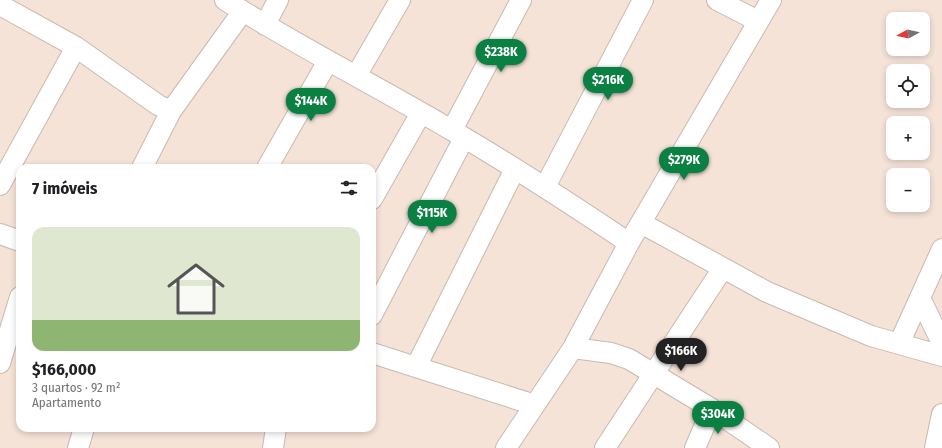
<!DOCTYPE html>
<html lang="pt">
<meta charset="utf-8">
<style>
body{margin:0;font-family:"Fira Sans Condensed",sans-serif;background:#f6f6f6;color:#202124;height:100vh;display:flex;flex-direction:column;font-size:15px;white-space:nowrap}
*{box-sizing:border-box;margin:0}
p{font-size:13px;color:#757577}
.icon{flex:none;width:22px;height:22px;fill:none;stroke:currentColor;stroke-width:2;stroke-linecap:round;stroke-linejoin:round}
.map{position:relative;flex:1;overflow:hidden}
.side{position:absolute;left:16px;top:164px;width:360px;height:268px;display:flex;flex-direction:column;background:#fff;border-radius:12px;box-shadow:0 2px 6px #0003}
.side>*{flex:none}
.needle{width:26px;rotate:262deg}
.buttons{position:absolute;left:886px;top:12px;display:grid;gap:8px}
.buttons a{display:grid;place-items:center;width:44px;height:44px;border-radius:8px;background:#fff;box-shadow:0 2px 6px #0003;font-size:20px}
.price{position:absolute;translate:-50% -34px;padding:0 9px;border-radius:14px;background:#0b8043;color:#fff;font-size:13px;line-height:26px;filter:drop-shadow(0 1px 2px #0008)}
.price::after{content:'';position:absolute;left:50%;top:24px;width:12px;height:9px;margin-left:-6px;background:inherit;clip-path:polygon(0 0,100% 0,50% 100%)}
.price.current{background:#222;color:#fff}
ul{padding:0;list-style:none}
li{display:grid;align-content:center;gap:8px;height:212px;padding:0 16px}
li+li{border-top:1px solid #e0e0e0}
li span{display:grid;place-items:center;height:124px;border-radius:12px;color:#555}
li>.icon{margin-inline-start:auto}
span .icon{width:72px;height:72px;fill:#fffc;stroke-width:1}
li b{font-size:17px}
h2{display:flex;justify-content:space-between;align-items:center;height:48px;padding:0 16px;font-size:17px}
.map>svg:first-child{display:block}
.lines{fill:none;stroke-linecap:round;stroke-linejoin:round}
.minor-casing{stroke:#c9b9ae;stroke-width:22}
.minor{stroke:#fff;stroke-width:20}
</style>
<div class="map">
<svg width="942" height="448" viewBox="0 0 942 448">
<rect width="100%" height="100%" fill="#f5e3d8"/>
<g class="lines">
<defs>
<path id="minor" d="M 225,0 C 299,47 377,86 453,131 C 513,166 571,204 629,243
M 717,0 L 758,21
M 0,5 L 76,47 L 158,105 L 171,111
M 265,25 L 278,0
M 356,76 L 400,0
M 452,130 L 521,0
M 142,168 L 171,111 L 243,11
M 267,168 L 328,61
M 0,185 L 76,47
M 545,187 L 643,0
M 372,199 L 421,113
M 641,223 L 767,292 L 871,336 L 942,356
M 0,234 L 20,241
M 920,298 L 942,343
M 372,315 L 464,138
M 899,344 L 942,249
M 573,348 L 611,353 L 629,359 L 712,409 L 769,448
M 372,353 L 535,405
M 0,363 L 20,297
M 416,367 L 515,169
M 78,448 L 84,428
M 273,448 L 276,428
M 506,448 L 573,348 L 629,243 L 771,0
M 605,448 L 723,268
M 695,448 L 712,409
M 935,448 L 942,414"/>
</defs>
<!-- minor casing -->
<use href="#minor" class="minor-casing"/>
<!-- minor -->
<use href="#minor" class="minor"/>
</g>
</svg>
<div class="buttons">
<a><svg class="needle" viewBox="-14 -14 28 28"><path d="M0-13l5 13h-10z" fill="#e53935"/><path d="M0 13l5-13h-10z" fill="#757577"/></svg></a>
<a><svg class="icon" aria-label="locate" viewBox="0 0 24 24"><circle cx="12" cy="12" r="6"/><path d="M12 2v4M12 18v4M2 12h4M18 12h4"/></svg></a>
<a>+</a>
<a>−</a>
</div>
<b class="price" style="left:501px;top:73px">$238K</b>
<b class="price" style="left:608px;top:101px">$216K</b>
<b class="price" style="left:311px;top:122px">$144K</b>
<b class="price" style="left:684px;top:181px">$279K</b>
<b class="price" style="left:432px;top:234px">$115K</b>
<b class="price current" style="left:681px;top:372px">$166K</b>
<b class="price" style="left:718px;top:435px">$304K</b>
<section class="side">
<h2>7 imóveis<svg class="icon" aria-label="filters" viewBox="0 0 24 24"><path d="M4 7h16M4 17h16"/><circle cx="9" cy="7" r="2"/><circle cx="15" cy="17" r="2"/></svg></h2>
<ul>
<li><span style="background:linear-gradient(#dfe7d0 75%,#8fb573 0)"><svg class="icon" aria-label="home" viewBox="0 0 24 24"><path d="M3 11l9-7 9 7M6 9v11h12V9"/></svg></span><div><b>$166,000</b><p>3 quartos · 92 m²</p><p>Apartamento</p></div></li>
</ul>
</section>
</div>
